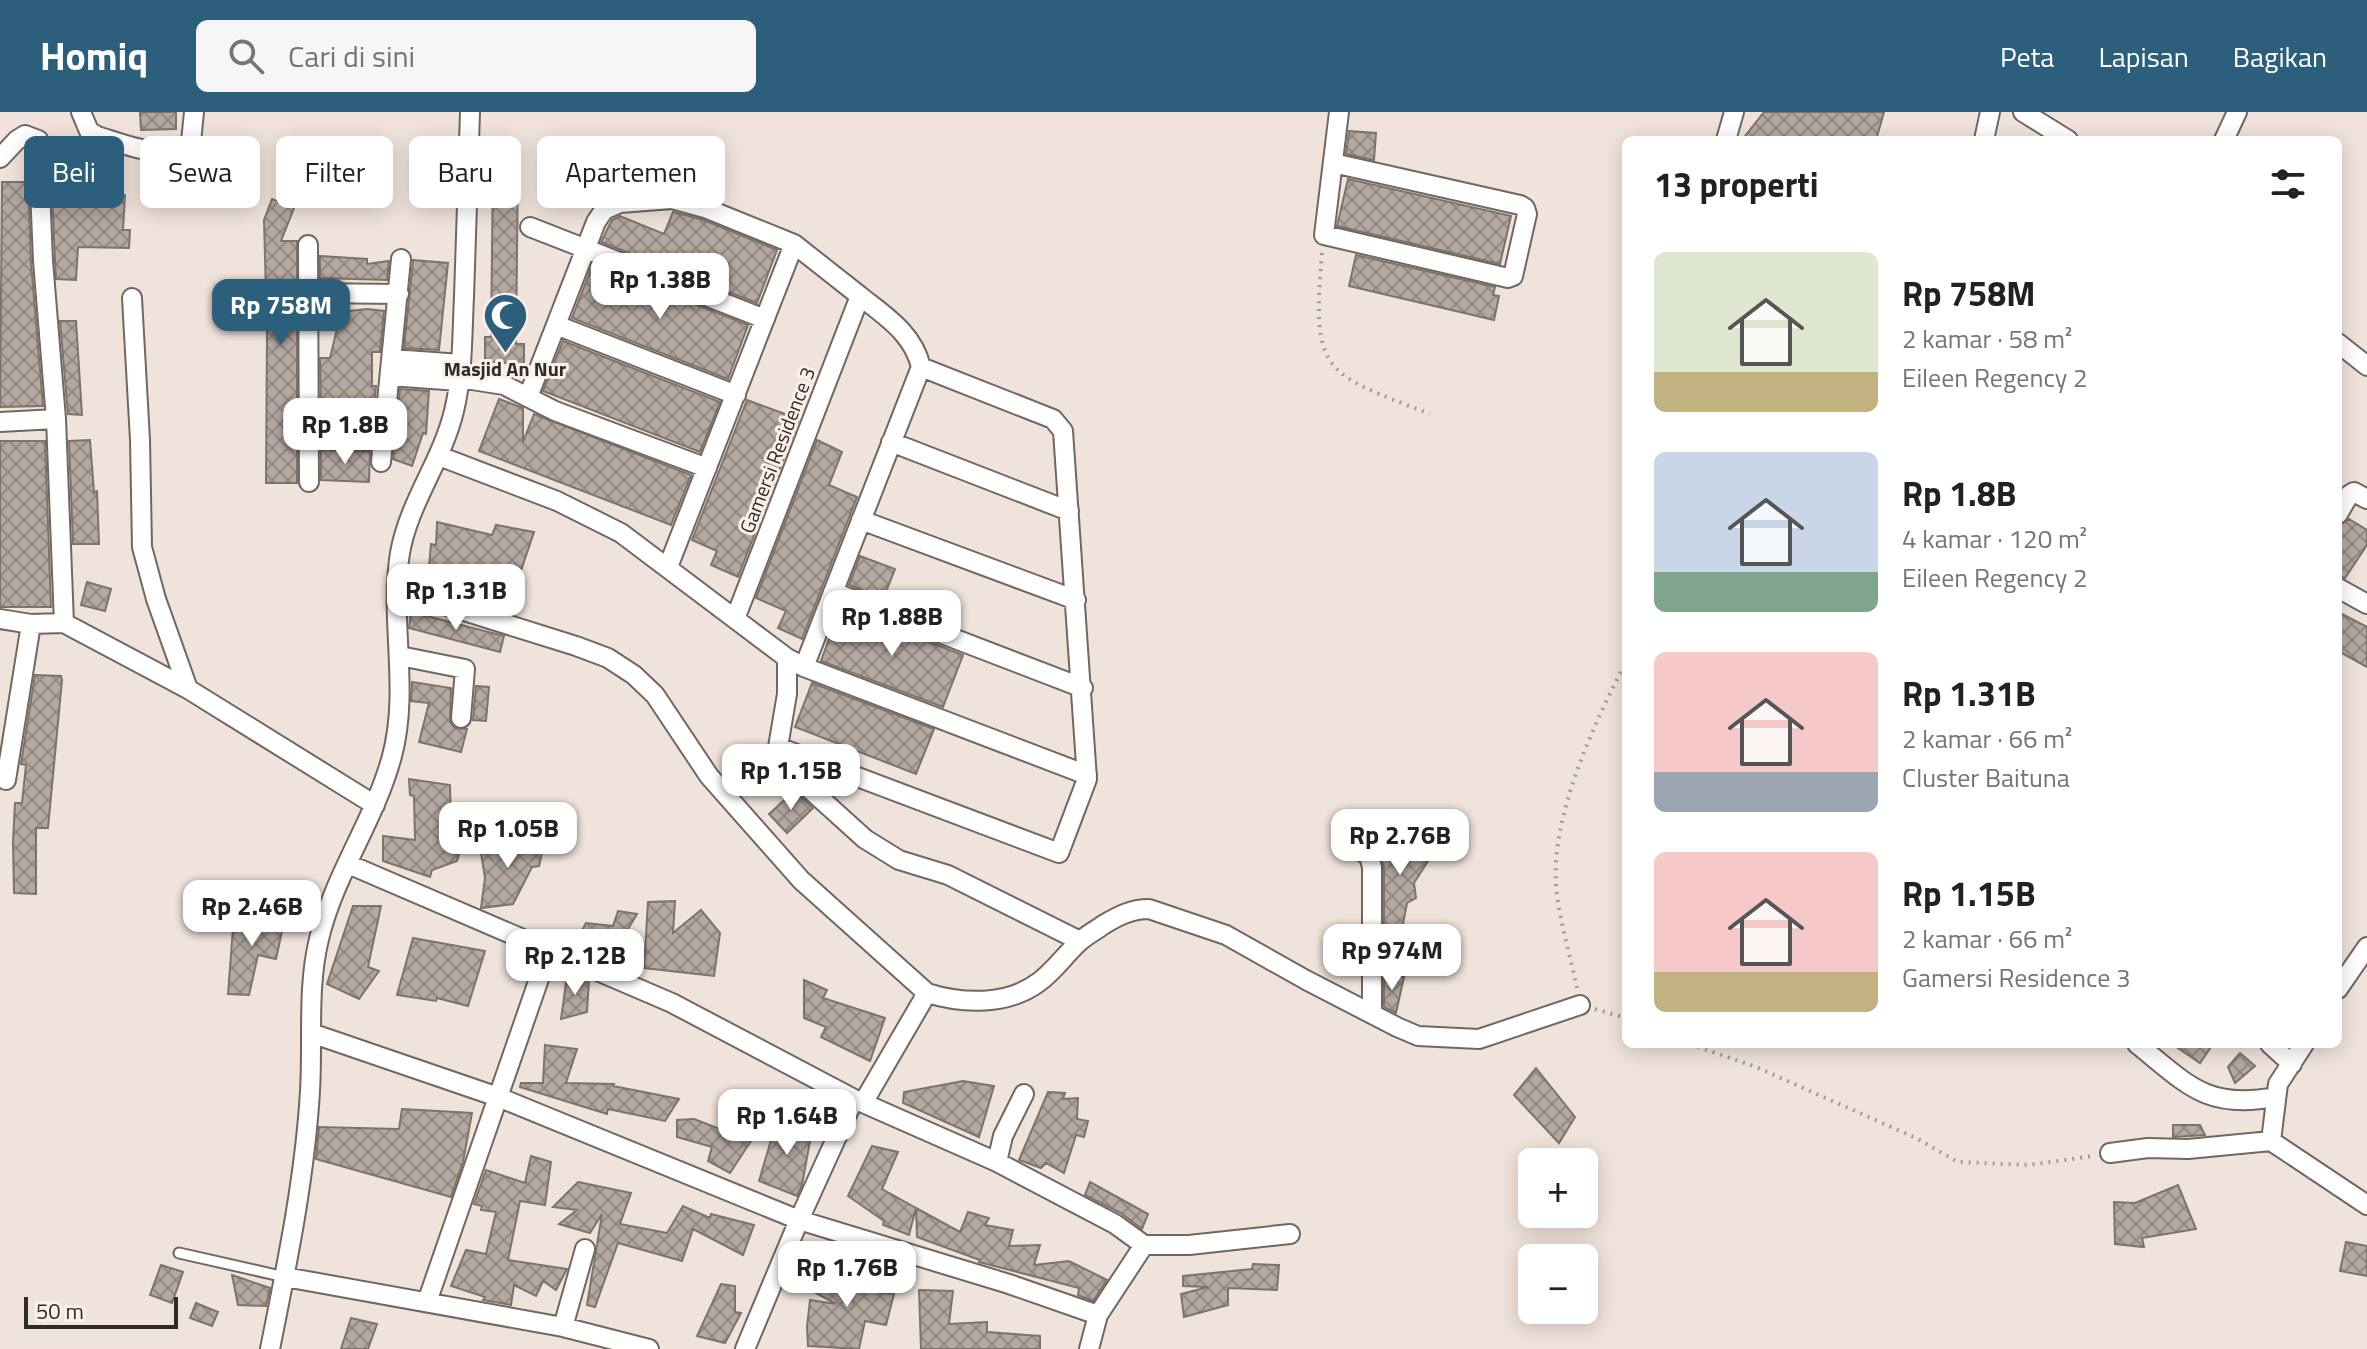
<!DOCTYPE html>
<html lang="id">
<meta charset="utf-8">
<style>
body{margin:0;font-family:"Titillium Web",sans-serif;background:#f6f6f6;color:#202124;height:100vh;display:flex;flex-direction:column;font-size:30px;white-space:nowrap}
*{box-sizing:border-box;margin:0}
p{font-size:26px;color:#757577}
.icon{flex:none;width:44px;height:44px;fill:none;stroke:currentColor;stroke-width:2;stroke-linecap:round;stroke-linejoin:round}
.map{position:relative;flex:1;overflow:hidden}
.drawer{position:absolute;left:1622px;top:24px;width:720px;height:912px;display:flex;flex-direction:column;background:#fff;border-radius:12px;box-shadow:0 4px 20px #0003}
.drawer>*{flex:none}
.banner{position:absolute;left:24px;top:24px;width:760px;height:72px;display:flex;gap:16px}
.tools{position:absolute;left:1518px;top:1036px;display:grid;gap:16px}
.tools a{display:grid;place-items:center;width:80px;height:80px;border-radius:12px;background:#fff;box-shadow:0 4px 20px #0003;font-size:40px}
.scale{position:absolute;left:24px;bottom:20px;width:154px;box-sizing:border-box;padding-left:8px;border:4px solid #2f2b28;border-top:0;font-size:22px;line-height:28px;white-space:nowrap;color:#2f2b28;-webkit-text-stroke:6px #fdf0e8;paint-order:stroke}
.price{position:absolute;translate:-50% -68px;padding:0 18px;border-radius:16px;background:#fff;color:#222;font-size:26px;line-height:52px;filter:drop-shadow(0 2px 4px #0008)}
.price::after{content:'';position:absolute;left:50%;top:48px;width:24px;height:18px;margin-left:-12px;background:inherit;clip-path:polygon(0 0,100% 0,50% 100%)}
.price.selected{background:#2b5f7b;color:#fff}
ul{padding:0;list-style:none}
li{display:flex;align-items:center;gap:24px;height:200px;padding:0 32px}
li span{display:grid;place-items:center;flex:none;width:224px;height:160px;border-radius:12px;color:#555}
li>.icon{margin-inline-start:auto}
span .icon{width:96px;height:96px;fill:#fffc;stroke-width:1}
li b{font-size:34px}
h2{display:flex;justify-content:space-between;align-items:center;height:96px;padding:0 32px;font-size:34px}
.chip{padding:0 28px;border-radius:12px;background:#fff;box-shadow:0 4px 20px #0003;font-size:28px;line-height:72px}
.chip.selected{background:#2b5f7b;color:#fff}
header{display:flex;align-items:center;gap:48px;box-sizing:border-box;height:112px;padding:0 40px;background:#2b5f7b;color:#fff}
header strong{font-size:38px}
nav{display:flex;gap:44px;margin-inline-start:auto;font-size:28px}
.search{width:560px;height:72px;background:#f6f6f6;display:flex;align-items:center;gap:20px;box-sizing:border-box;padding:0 28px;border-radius:12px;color:#757577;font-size:30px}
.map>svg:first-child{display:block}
.building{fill:url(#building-cross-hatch);stroke:#7e736b;stroke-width:2}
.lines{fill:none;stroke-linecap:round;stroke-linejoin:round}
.service-casing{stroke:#726760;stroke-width:13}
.minor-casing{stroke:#726760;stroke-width:22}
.path{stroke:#a39a94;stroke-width:4;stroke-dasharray:2 6;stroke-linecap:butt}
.service{stroke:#fff;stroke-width:9}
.minor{stroke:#fff;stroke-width:18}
.labels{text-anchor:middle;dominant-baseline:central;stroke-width:6;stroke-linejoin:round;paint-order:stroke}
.poi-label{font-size:20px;font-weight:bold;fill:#2f2b28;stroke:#fdf0e8}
.street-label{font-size:20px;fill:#2f2b28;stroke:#fdf0e8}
</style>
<header>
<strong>Homiq</strong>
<div class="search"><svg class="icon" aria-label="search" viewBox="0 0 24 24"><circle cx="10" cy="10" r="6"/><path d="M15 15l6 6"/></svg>Cari di sini</div>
<nav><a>Peta</a><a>Lapisan</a><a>Bagikan</a></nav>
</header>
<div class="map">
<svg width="2367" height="1237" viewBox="0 0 2367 1237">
<defs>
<pattern id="building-cross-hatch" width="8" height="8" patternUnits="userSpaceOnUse" patternTransform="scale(2)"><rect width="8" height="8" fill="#b5a8a1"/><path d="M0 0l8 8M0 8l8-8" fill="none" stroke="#948983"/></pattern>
</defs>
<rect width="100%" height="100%" fill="#f0e3db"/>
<!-- building -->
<path class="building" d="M 140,0 L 176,0 L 176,17 L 141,18 Z
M 1764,0 L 1884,0 L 1876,28 L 1742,28 Z
M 1349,19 L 1376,21 L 1374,48 L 1346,42 Z
M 493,52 L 518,52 L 516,232 L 524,232 L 524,253 L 485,249 L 485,225 L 491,225 Z
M 69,56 L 71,78 L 74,80 L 125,83 L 123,118 L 130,118 L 129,136 L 78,135 L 76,168 L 56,167 L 55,148 L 51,58 Z
M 1348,67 L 1511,104 L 1500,152 L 1337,114 Z
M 2,70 L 28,70 L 31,150 L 43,294 L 0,295 Z
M 272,87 L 294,96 L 281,129 L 297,129 L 297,371 L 266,371 L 267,219 L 264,108 Z
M 673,100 L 701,107 L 777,138 L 757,191 L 601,130 L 612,108 L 620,104 L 664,122 Z
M 1356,143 L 1495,175 L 1493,183 L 1499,184 L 1494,208 L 1349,174 Z
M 320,144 L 367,147 L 367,152 L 389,149 L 387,168 L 320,166 Z
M 413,148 L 448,151 L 439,238 L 404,236 Z
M 593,152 L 748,213 L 728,267 L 572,206 Z
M 367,197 L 384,199 L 380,240 L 372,240 L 372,274 L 376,274 L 372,317 L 321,314 L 320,246 L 330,246 L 341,200 Z
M 60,209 L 76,209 L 82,303 L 68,302 Z
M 563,229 L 720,290 L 700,340 L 543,279 Z
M 400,277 L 429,279 L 426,322 L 423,321 L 412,354 L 393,347 Z
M 499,287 L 523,296 L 523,330 L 534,302 L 691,363 L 671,413 L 479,339 Z
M 747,288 L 799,307 L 738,465 L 711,453 L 717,439 L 692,428 Z
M 90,328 L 94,380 L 97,379 L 99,432 L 73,432 L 69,329 Z
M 817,328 L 842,340 L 829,373 L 857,385 L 802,527 L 778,516 L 786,499 L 756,486 Z
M 0,329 L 45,329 L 51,495 L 0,495 Z
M 321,338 L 370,340 L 369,370 L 321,368 Z
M 2349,407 L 2367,418 L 2367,433 L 2345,466 L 2338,464 L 2338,414 Z
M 437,410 L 492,423 L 496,413 L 534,420 L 511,488 L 498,490 L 494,481 L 459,458 L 450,473 L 428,465 L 431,432 L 436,433 Z
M 860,444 L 895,457 L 883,487 L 849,473 Z
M 87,470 L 111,477 L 105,499 L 81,493 Z
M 840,496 L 963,543 L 943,595 L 821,549 Z
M 411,500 L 504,524 L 500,540 L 409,516 Z
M 2338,500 L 2367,515 L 2367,555 L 2338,539 Z
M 35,563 L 61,564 L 62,568 L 48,716 L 36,716 L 36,782 L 14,781 L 13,730 L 15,691 L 22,691 L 26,653 L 21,652 Z
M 412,570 L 451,576 L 450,610 L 455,616 L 467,617 L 461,640 L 419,630 L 429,591 L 411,589 Z
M 812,571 L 934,617 L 916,662 L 795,615 Z
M 476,574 L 489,575 L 486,609 L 473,608 Z
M 409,667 L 450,673 L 451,705 L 469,705 L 457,749 L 432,758 L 430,765 L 383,749 L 383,724 L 415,728 L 414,684 L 410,683 Z
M 794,679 L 813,696 L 787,721 L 769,702 Z
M 1424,723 L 1428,749 L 1414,771 L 1416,786 L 1407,791 L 1400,828 L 1384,822 L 1384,755 L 1376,734 L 1376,726 Z
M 545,727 L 539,754 L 532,755 L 513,792 L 481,796 L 485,766 L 480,735 Z
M 675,789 L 673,821 L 701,798 L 720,821 L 714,864 L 644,856 L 648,790 Z
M 353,794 L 381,794 L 368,855 L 379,859 L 359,887 L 327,872 Z
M 618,799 L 637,802 L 609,849 L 574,833 L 586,811 L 613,814 Z
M 234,803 L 285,805 L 276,847 L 258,843 L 249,883 L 228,882 Z
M 413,826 L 485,839 L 468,894 L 437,886 L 436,889 L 397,883 Z
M 1384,863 L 1404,865 L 1396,901 L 1384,895 Z
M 567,864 L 589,868 L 587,900 L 561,907 Z
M 804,868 L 827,878 L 823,886 L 885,906 L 870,949 L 821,925 L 826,915 L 804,906 Z
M 2172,932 L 2213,932 L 2200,951 Z
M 545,933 L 577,937 L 566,971 L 614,972 L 613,974 L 679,987 L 665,1009 L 608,997 L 607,1002 L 520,975 L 521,971 L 543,971 Z
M 2240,941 L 2255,954 L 2235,971 L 2228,955 Z
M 1536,956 L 1575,1005 L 1559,1031 L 1514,983 Z
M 963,969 L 994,974 L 979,1025 L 903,991 L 904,980 Z
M 1048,980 L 1065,981 L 1063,987 L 1078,986 L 1077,1007 L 1088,1009 L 1084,1025 L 1076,1023 L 1064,1061 L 1046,1051 L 1041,1056 L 1019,1048 Z
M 402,997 L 472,1001 L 463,1050 L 451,1085 L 316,1047 L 319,1015 L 399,1017 Z
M 694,1007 L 751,1029 L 730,1061 L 708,1049 L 712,1035 L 677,1025 L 677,1008 Z
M 776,1011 L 813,1013 L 802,1073 L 797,1084 L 759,1069 Z
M 2173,1013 L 2200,1013 L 2205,1023 L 2173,1025 Z
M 872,1034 L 898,1040 L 882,1077 L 916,1096 L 909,1123 L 883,1113 L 884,1109 L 848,1084 Z
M 531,1044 L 551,1050 L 545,1093 L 520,1089 L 508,1148 L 567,1157 L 556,1178 L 543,1169 L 536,1184 L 514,1173 L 511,1193 L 483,1188 L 485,1185 L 451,1174 L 466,1138 L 486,1142 L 496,1100 L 481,1098 L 482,1094 L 474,1092 L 486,1058 L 525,1071 Z
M 578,1070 L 631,1081 L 620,1112 L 667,1121 L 683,1094 L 710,1106 L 711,1102 L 754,1113 L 743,1143 L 693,1117 L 682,1149 L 618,1131 L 595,1195 L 587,1193 L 602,1102 L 590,1121 L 559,1112 L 577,1098 L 553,1095 Z
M 1090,1070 L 1148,1102 L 1142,1117 L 1121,1101 L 1085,1083 Z
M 2178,1073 L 2196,1117 L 2142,1126 L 2144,1135 L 2115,1132 L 2114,1090 L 2135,1091 Z
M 916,1096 L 960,1120 L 968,1100 L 989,1106 L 985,1113 L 1013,1118 L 1009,1134 L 1040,1133 L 1034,1153 L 1069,1149 L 1107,1168 L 1093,1189 L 1078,1183 L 1079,1176 L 979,1150 L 980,1148 L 917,1125 Z
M 2346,1130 L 2367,1134 L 2367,1164 L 2340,1159 Z
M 862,1143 L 879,1145 L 866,1179 L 894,1182 L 886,1213 L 865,1209 L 859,1237 L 808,1234 L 807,1215 L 810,1188 L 836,1192 L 798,1171 L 850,1177 L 845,1154 L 859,1154 Z
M 1253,1152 L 1279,1153 L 1277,1178 L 1228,1176 L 1228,1193 L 1184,1205 L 1181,1182 L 1208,1175 L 1183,1174 L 1183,1164 L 1252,1157 Z
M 161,1153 L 183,1160 L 172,1191 L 150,1183 Z
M 232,1163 L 270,1176 L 266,1194 L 238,1193 Z
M 721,1172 L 735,1174 L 735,1200 L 741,1201 L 725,1231 L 697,1224 Z
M 919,1178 L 953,1179 L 949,1212 L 987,1210 L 987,1220 L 1040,1224 L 1040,1237 L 921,1237 Z
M 196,1191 L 218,1200 L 212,1214 L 190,1206 Z
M 351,1206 L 377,1212 L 368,1237 L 341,1237 Z"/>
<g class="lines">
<defs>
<path id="service" d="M 179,1141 L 285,1165"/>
<path id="minor" d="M 81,0 L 89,19 L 97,24 C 124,32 167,51 191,30 L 194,0
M 2023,0 L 2068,28
M 1726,28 L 1734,0
M 1984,28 L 1990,0
M 2224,28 L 2237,0
M 0,46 L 17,28 L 25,23 L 38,28 L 43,149 L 56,307 L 64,511
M 1333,51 L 1520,93 L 1525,96 L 1527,102 L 1513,164 L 1508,166 L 1324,123 L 1339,0
M 530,115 L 765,207
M 308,133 L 309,370
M 310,181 L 399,182
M 132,186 L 140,328 L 142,435 L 156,487 L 188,577
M 556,213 L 736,283
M 2338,231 L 2367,254
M 392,247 L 461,252
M 390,264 L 459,269
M 459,266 L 504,273 L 555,299 L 707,356
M 528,285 L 596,110 L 604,98 L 620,91 L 672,87 L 705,96 L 794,132 L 668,455
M 0,310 L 56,307
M 310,326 L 383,329
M 891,330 L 1069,399
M 439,344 L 557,389 L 621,421 L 787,546 L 804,555 L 1087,663
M 381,350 L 401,147
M 2338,402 L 2349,383 L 2354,380 L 2367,387
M 861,408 L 1076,488
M 2338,476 L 2367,492
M 397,478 L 576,534 L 608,546 L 634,563 L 655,583 L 709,664 L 801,768 L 927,881 C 963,892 1007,894 1039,870 C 1054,859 1065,843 1078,831 C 1085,824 1095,819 1103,813 C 1118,804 1131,797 1149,797 L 1226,823 L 1306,868 L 1397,915 L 1418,924 L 1479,927 L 1580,893
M 833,480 L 1083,576
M 0,507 L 31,512 L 64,511 L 188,577 L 375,693
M 735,507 L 860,184 L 794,132
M 400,544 L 465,557 L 461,606
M 787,546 L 787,582 L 778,635 L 792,661 L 865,727 L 899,748 L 948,763 L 1080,829
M 804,555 L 921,255 C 913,221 885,204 860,184
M 778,635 L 1059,741 L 1087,667 L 1063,319 L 1053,307 L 921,255
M 6,668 L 31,512
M 1345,728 L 1369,744 L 1372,755 L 1372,902
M 348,752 L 672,891 L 854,987 L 997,1050 L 1115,1112 L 1144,1133 L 1098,1203 L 1089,1237
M 2338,877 L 2367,835
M 311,921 L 498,985 L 799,1108 L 1009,1172 L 1098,1203
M 2137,932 C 2187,972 2206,998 2275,985
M 2270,932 L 2292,952
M 863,991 L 927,881
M 2271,1029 L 2278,972 L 2304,932
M 2110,1041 L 2148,1036 L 2188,1037 L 2271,1029 L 2367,1093
M 997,1050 L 1003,1024 L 1024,982
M 1144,1133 L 1189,1133 L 1290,1122
M 285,1165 L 563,1215 L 649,1237
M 427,1190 L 549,838
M 563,1215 L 585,1137
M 270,1237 C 287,1152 305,1065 310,979 C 313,929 307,876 319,827 C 334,763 375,708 392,644 C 410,577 389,508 400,441 C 409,390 442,349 454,299 C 463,262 462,223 464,185 C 466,123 468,62 470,0
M 745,1237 L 799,1108 L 854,987"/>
</defs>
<!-- service casing -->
<use href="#service" class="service-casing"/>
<!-- minor casing -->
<use href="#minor" class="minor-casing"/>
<!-- path -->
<path class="path" d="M 1322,141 C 1312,262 1322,260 1430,302
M 1577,876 C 1570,843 1559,807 1556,773 C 1551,704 1594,611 1626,550
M 1595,897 L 1626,906
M 1690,932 L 1756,955 L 1916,1026 L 1958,1050 L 2029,1053 L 2093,1044"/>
<!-- service -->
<use href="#service" class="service"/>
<!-- minor -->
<use href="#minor" class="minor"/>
</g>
<!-- icons -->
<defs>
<symbol id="mosque-pin" viewBox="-11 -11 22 30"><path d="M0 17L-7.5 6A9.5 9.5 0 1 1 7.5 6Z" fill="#2b5f7b" stroke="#fdf0e8"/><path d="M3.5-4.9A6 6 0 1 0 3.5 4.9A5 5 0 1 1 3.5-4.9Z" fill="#fff"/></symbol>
</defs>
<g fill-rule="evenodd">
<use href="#mosque-pin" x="480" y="178" width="51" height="69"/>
</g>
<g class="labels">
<!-- poi labels -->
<g class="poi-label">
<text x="505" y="256">Masjid An Nur</text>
</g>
<!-- street labels -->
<g class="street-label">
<text transform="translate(777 338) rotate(-69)">Gamersi Residence 3</text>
</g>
</g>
</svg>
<div class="tools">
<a>+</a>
<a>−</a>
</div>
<div class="scale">50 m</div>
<b class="price" style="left:660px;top:209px">Rp 1.38B</b>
<b class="price selected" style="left:281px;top:235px">Rp 758M</b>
<b class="price" style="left:345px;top:354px">Rp 1.8B</b>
<b class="price" style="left:456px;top:520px">Rp 1.31B</b>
<b class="price" style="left:892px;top:546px">Rp 1.88B</b>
<b class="price" style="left:791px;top:700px">Rp 1.15B</b>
<b class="price" style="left:508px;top:758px">Rp 1.05B</b>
<b class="price" style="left:1400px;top:765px">Rp 2.76B</b>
<b class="price" style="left:252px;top:836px">Rp 2.46B</b>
<b class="price" style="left:1392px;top:880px">Rp 974M</b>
<b class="price" style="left:575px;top:885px">Rp 2.12B</b>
<b class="price" style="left:787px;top:1045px">Rp 1.64B</b>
<b class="price" style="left:847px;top:1197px">Rp 1.76B</b>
<div class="banner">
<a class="chip selected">Beli</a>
<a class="chip">Sewa</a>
<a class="chip">Filter</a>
<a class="chip">Baru</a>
<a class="chip">Apartemen</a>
</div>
<section class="drawer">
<h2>13 properti<svg class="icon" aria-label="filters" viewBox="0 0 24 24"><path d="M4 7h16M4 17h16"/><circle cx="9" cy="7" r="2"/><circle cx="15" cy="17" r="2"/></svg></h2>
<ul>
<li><span style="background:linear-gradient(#dfe7d0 75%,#c2b280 0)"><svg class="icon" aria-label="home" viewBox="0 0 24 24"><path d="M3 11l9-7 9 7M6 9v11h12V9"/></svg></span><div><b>Rp 758M</b><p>2 kamar · 58 m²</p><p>Eileen Regency 2</p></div></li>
<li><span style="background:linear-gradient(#c9d6e8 75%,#7fa58c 0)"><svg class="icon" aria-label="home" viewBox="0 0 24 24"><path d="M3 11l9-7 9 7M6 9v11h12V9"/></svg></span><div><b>Rp 1.8B</b><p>4 kamar · 120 m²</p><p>Eileen Regency 2</p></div></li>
<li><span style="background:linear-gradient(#f6c9c9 75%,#9aa5b1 0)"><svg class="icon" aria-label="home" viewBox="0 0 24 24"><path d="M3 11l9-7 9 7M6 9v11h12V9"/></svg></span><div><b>Rp 1.31B</b><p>2 kamar · 66 m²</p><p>Cluster Baituna</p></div></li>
<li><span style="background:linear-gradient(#f6c9c9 75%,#c2b280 0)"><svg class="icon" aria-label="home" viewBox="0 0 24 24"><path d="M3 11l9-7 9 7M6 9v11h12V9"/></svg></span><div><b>Rp 1.15B</b><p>2 kamar · 66 m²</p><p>Gamersi Residence 3</p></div></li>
</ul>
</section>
</div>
